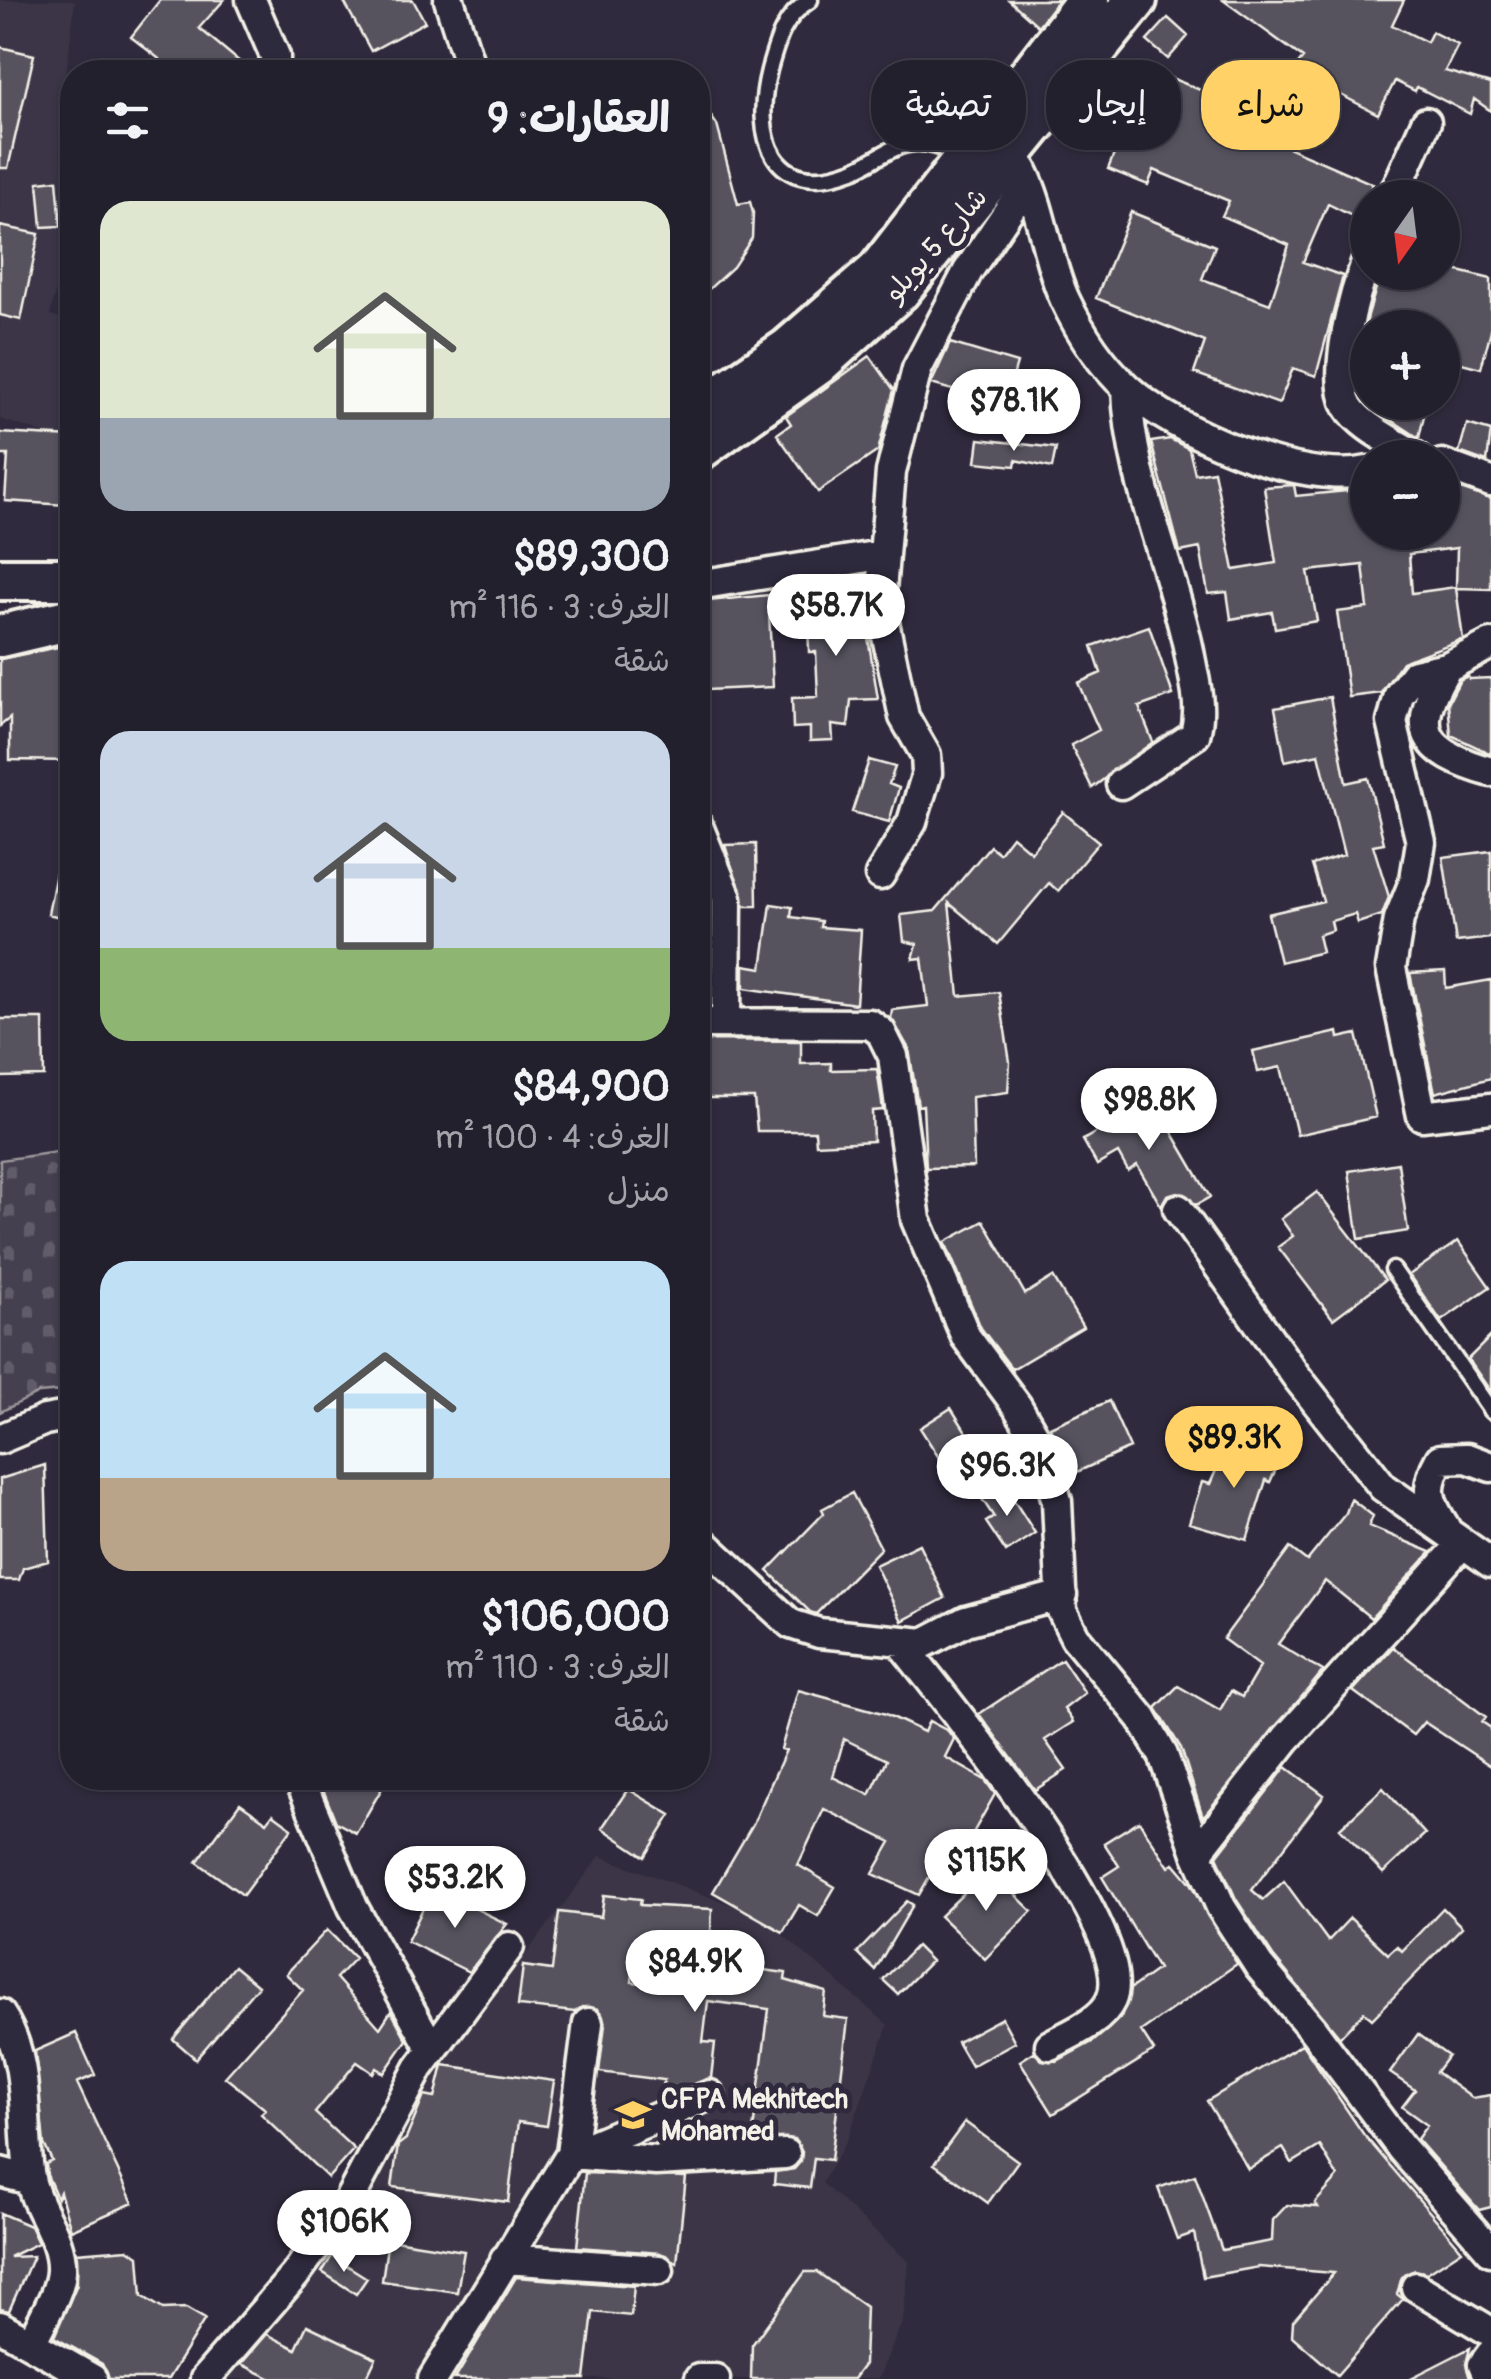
<!DOCTYPE html>
<html lang="ar">
<meta charset="utf-8">
<style>
body{margin:0;font-family:Pangolin,"Playpen Sans Arabic",sans-serif;background:#2b2836;color:#f1f3f6;direction:rtl;height:100vh;display:flex;flex-direction:column;font-size:38px;white-space:nowrap}
*{box-sizing:border-box;margin:0}
p{font-size:32px;color:#a3a3aa}
.icon{flex:none;width:55px;height:55px;fill:none;stroke:currentColor;stroke-width:2;stroke-linecap:round;stroke-linejoin:round}
.map{position:relative;flex:1;overflow:hidden;direction:ltr}
.side{position:absolute;left:60px;top:60px;width:650px;height:1730px;display:flex;flex-direction:column;background:#23202e;border-radius:40px;box-shadow:0 2px 8px #0004,0 0 0 2px #403e4a;direction:rtl}
.side>*{flex:none}
.top-card{position:absolute;left:740px;top:60px;width:600px;height:90px;direction:rtl;display:flex;gap:20px}
.needle{width:65px;rotate:194deg}
.fabs{position:absolute;left:1350px;top:180px;display:grid;gap:20px}
.fabs a{display:grid;place-items:center;width:110px;height:110px;border-radius:50%;background:#23202e;box-shadow:0 2px 8px #0004,0 0 0 2px #403e4a;font-size:50px}
.price{position:absolute;translate:-50% -85px;padding:0 22px;border-radius:35px;background:#fff;color:#222;font-size:32px;line-height:65px;filter:drop-shadow(0 2px 5px #0008)}
.price::after{content:'';position:absolute;left:50%;top:60px;width:30px;height:22px;margin-left:-15px;background:inherit;clip-path:polygon(0 0,100% 0,50% 100%)}
.price.active{background:#ffd166;color:#111}
ul{padding:0;list-style:none}
li{display:grid;align-content:center;gap:20px;height:530px;padding:0 40px}
li span{display:grid;place-items:center;height:310px;border-radius:30px;color:#555}
li>.icon{margin-inline-start:auto}
span .icon{width:180px;height:180px;fill:#fffc;stroke-width:1}
li b{font-size:42px}
h2{display:flex;justify-content:space-between;align-items:center;height:120px;padding:0 40px;font-size:42px}
.pill{padding:0 35px;border-radius:40px;background:#23202e;box-shadow:0 2px 8px #0004,0 0 0 2px #403e4a;font-size:35px;line-height:90px}
.pill.active{background:#ffd166;color:#111}
.map>svg:first-child{display:block}
.built{fill:#3b3647}
.cemetery{fill:url(#cemetery-stones);stroke:#9c989c;stroke-width:2.5}
.building{fill:#56525f;stroke:#f4f1e8;stroke-width:2.5;fill-rule:evenodd}
.lines{fill:none;stroke-linecap:round;stroke-linejoin:round}
.service-casing{stroke:#f4f1e8;stroke-width:21}
.minor-casing{stroke:#f4f1e8;stroke-width:35}
.secondary-casing{stroke:#f4f1e8;stroke-width:48}
.service{stroke:#2f2a3d;stroke-width:14}
.minor{stroke:#2f2a3d;stroke-width:28}
.secondary{stroke:#2f2a3d;stroke-width:40}
.labels{text-anchor:middle;dominant-baseline:central;stroke-width:10;stroke-linejoin:round;paint-order:stroke}
.street-label{font-size:28px;fill:#f4f1e8;stroke:#2f2a3d}
.poi-label{font-size:28px;font-weight:bold;fill:#f4f1e8;stroke:#2f2a3d;text-anchor:start}
</style>
<div class="map">
<svg width="1491" height="2379" viewBox="0 0 1491 2379">
<defs>
<pattern id="cemetery-stones" width="16" height="16" patternUnits="userSpaceOnUse" patternTransform="scale(2.5)"><rect width="16" height="16" fill="#454050"/><path d="M2 7V4a2 2 0 0 1 4 0v3zM10 15v-3a2 2 0 0 1 4 0v3z" fill="#605c69"/></pattern>
</defs>
<rect width="100%" height="100%" fill="#2f2a3d"/>
<filter id="ink" filterUnits="userSpaceOnUse"><feTurbulence type="fractalNoise" baseFrequency=".01" numOctaves="2"/><feDisplacementMap in="SourceGraphic" scale="20" xChannelSelector="R" yChannelSelector="G"/><feConvolveMatrix kernelMatrix="1 2 1 2 8 2 1 2 1" color-interpolation-filters="sRGB"/></filter>
<g filter="url(#ink)">
<!-- built -->
<path class="built" d="M 0,0 L 75,0 L 59,137 L 70,227 L 50,315 L 72,321 L 72,442 L 0,419 Z
M 600,1856 L 761,1916 L 888,2025 L 848,2138 L 822,2183 L 909,2262 L 903,2320 L 878,2379 L 219,2379 L 344,2233 L 422,2092 Z"/>
<!-- cemetery -->
<path class="cemetery" d="M 72,1150 L 72,1390 L 39,1393 L 0,1412 L 0,1160 Z"/>
<!-- building -->
<path class="building" d="M 160,0 L 224,0 L 199,28 L 252,72 L 176,72 L 131,37 Z
M 343,0 L 413,0 L 425,22 L 371,51 Z
M 1009,0 L 1058,0 L 1038,26 Z
M 1223,0 L 1404,0 L 1392,25 L 1427,42 L 1432,32 L 1458,45 L 1445,71 L 1491,84 L 1491,111 L 1474,99 L 1470,114 L 1417,87 L 1415,91 L 1395,81 L 1378,114 L 1339,94 L 1319,118 L 1280,87 L 1303,58 Z
M 1168,18 L 1188,36 L 1168,59 L 1147,41 Z
M 0,47 L 34,55 L 8,168 L 0,168 Z
M 1149,69 L 1237,105 L 1230,122 L 1373,184 L 1368,193 L 1368,224 L 1328,204 L 1303,262 L 1343,276 L 1316,376 L 1293,368 L 1279,404 L 1194,373 L 1205,342 L 1096,298 L 1131,212 L 1215,246 L 1202,279 L 1270,304 L 1289,245 L 1222,216 L 1229,201 L 1154,170 L 1148,185 L 1108,169 Z
M 698,97 L 717,125 L 738,204 L 750,202 L 753,213 L 752,238 L 733,267 L 698,299 Z
M 57,180 L 61,226 L 42,227 L 38,182 Z
M 0,226 L 39,234 L 21,320 L 0,315 Z
M 1442,267 L 1491,279 L 1491,330 L 1481,368 L 1442,358 L 1442,328 L 1368,328 L 1368,356 L 1361,354 L 1368,315 L 1381,272 L 1442,272 Z
M 950,343 L 1017,363 L 1005,405 L 931,384 Z
M 870,356 L 894,390 L 878,451 L 818,492 L 777,434 L 791,424 L 786,416 Z
M 1376,402 L 1427,402 L 1419,438 L 1375,409 Z
M 1467,424 L 1491,431 L 1487,462 L 1459,452 Z
M 0,433 L 72,437 L 72,483 L 67,483 L 66,505 L 5,501 L 8,455 L 0,455 Z
M 979,439 L 1056,448 L 1052,468 L 1016,460 L 1015,466 L 976,462 Z
M 1170,439 L 1189,449 L 1195,474 L 1214,471 L 1234,570 L 1276,563 L 1264,487 L 1294,485 L 1296,496 L 1368,489 L 1368,532 L 1442,532 L 1442,483 L 1491,499 L 1491,589 L 1456,588 L 1463,639 L 1402,662 L 1381,693 L 1349,697 L 1337,612 L 1368,608 L 1363,565 L 1308,571 L 1317,621 L 1275,628 L 1272,612 L 1231,619 L 1227,592 L 1208,594 L 1200,548 L 1180,552 L 1151,442 ZM 1457,548 L 1456,587 L 1412,593 L 1409,554 Z
M 864,584 L 863,606 L 878,699 L 851,700 L 848,727 L 832,725 L 833,740 L 810,741 L 810,727 L 793,728 L 792,698 L 818,697 L 816,652 L 809,652 L 807,586 Z
M 768,595 L 773,687 L 706,690 L 698,602 Z
M 1149,626 L 1173,695 L 1139,707 L 1153,742 L 1092,788 L 1071,745 L 1099,730 L 1078,683 L 1101,673 L 1092,646 Z
M 63,646 L 72,646 L 72,761 L 10,760 L 10,718 L 0,726 L 0,659 Z
M 1468,676 L 1469,679 L 1491,678 L 1491,754 L 1451,735 L 1448,703 L 1460,680 Z
M 1330,697 L 1346,783 L 1368,778 L 1384,843 L 1373,845 L 1389,897 L 1382,915 L 1358,923 L 1355,914 L 1331,921 L 1333,930 L 1318,935 L 1322,952 L 1280,962 L 1268,914 L 1323,901 L 1312,865 L 1344,855 L 1319,754 L 1285,761 L 1275,708 Z
M 869,760 L 895,767 L 889,784 L 899,788 L 889,822 L 852,812 Z
M 1063,812 L 1099,842 L 1058,891 L 1049,883 L 998,944 L 949,903 L 959,996 L 999,992 L 1010,1062 L 1008,1092 L 972,1097 L 974,1167 L 926,1168 L 923,1105 L 918,1106 L 909,1049 L 891,1018 L 892,1010 L 928,1006 L 922,958 L 913,959 L 917,944 L 904,941 L 901,915 L 935,911 L 990,846 L 999,853 L 1012,836 L 1031,852 Z
M 63,837 L 72,838 L 72,920 L 48,914 Z
M 756,844 L 757,906 L 744,906 L 725,845 Z
M 1491,851 L 1491,938 L 1456,942 L 1443,857 Z
M 771,904 L 792,907 L 791,917 L 821,921 L 820,927 L 861,930 L 856,1004 L 744,988 L 744,965 L 762,968 Z
M 698,958 L 709,960 L 709,1006 L 698,1006 Z
M 1445,971 L 1446,988 L 1491,980 L 1491,1078 L 1435,1093 L 1410,973 Z
M 0,1019 L 43,1019 L 44,1076 L 0,1077 Z
M 1338,1032 L 1339,1038 L 1357,1034 L 1376,1117 L 1297,1135 L 1281,1067 L 1258,1072 L 1253,1051 Z
M 698,1040 L 801,1041 L 801,1064 L 831,1063 L 831,1070 L 877,1069 L 883,1110 L 872,1111 L 873,1141 L 816,1144 L 815,1131 L 757,1131 L 754,1098 L 698,1098 Z
M 1153,1099 L 1210,1197 L 1196,1205 L 1177,1192 L 1167,1195 L 1161,1206 L 1137,1165 L 1128,1171 L 1118,1153 L 1097,1165 L 1083,1140 Z
M 1398,1163 L 1408,1231 L 1359,1239 L 1349,1171 Z
M 1317,1192 L 1385,1280 L 1333,1319 L 1278,1247 L 1293,1236 L 1281,1219 Z
M 984,1221 L 1025,1294 L 1053,1277 L 1083,1327 L 1012,1369 L 981,1328 L 945,1242 Z
M 1458,1241 L 1490,1287 L 1441,1321 L 1409,1275 Z
M 1491,1336 L 1491,1392 L 1468,1359 Z
M 1109,1401 L 1130,1448 L 1068,1476 L 1050,1427 Z
M 951,1408 L 979,1452 L 948,1472 L 920,1428 Z
M 1231,1437 L 1280,1460 L 1270,1482 L 1266,1480 L 1247,1540 L 1189,1523 L 1202,1482 L 1210,1484 Z
M 45,1465 L 48,1561 L 23,1568 L 19,1580 L 0,1580 L 0,1479 Z
M 1004,1485 L 1035,1533 L 1006,1552 L 986,1522 L 994,1517 L 982,1499 Z
M 852,1493 L 881,1548 L 816,1614 L 810,1612 L 768,1571 L 824,1513 L 822,1509 Z
M 1351,1499 L 1373,1516 L 1369,1526 L 1431,1552 L 1371,1618 L 1325,1581 L 1278,1644 L 1323,1671 L 1203,1817 L 1181,1748 L 1156,1708 L 1178,1686 L 1220,1710 L 1231,1691 L 1242,1697 L 1260,1666 L 1223,1639 L 1290,1548 L 1307,1561 L 1346,1513 Z
M 919,1544 L 945,1598 L 902,1621 L 875,1565 Z
M 1393,1647 L 1486,1717 L 1482,1722 L 1491,1728 L 1491,1766 L 1424,1722 L 1413,1735 L 1353,1691 Z
M 1062,1659 L 1085,1693 L 1064,1709 L 1073,1722 L 1045,1740 L 1066,1770 L 1035,1790 L 979,1714 Z
M 798,1690 L 886,1714 L 924,1732 L 929,1721 L 948,1731 L 954,1739 L 945,1757 L 985,1780 L 995,1794 L 960,1856 L 946,1847 L 919,1895 L 873,1874 L 891,1842 L 824,1809 L 798,1865 L 835,1887 L 818,1916 L 799,1905 L 783,1932 L 713,1892 L 753,1824 L 786,1750 L 781,1749 ZM 844,1739 L 887,1760 L 870,1795 L 833,1777 Z
M 1286,1767 L 1324,1795 L 1252,1890 L 1263,1900 L 1284,1881 L 1328,1941 L 1350,1918 L 1388,1954 L 1397,1946 L 1402,1951 L 1443,1908 L 1462,1927 L 1372,2019 L 1364,2012 L 1340,2037 L 1273,1956 L 1236,1899 L 1217,1856 Z
M 327,1778 L 388,1778 L 356,1833 L 336,1822 L 322,1787 Z
M 1383,1788 L 1425,1834 L 1383,1873 L 1340,1828 Z
M 628,1789 L 671,1815 L 645,1857 L 602,1828 Z
M 240,1803 L 267,1822 L 273,1814 L 292,1828 L 243,1895 L 197,1862 Z
M 1139,1821 L 1169,1867 L 1174,1863 L 1191,1883 L 1237,1964 L 1141,2031 L 1154,2051 L 1053,2114 L 1020,2061 L 1034,2052 L 1042,2060 L 1057,2061 L 1094,2041 L 1121,2017 L 1130,1989 L 1158,1969 L 1102,1877 L 1119,1866 L 1104,1843 Z
M 989,1869 L 1032,1911 L 985,1959 L 940,1916 Z
M 433,1888 L 507,1924 L 469,1972 L 407,1941 Z
M 604,1895 L 641,1899 L 640,1905 L 712,1909 L 710,1955 L 750,1961 L 750,1968 L 786,1973 L 785,1980 L 826,1992 L 823,2016 L 848,2019 L 831,2160 L 814,2158 L 810,2188 L 774,2184 L 775,2172 L 794,2169 L 801,2161 L 802,2152 L 794,2139 L 752,2138 L 769,2009 L 708,2001 L 703,2042 L 715,2043 L 711,2078 L 672,2092 L 662,2091 L 664,2080 L 599,2072 L 605,2024 L 598,2009 L 582,2007 L 575,2012 L 518,2006 L 523,1966 L 552,1970 L 559,1912 L 601,1917 ZM 637,1939 L 677,1941 L 671,1986 L 632,1982 Z
M 907,1901 L 913,1905 L 875,1970 L 857,1953 Z
M 327,1930 L 355,1958 L 336,1978 L 380,2028 L 391,2011 L 407,2040 L 384,2073 L 376,2068 L 373,2073 L 357,2062 L 315,2113 L 354,2149 L 328,2178 L 261,2114 L 265,2109 L 225,2077 L 303,1990 L 286,1974 Z
M 916,1946 L 931,1961 L 898,1994 L 883,1980 Z
M 234,1966 L 258,1986 L 196,2059 L 173,2039 Z
M 1002,2018 L 1015,2042 L 971,2066 L 957,2042 Z
M 76,2033 L 95,2075 L 77,2083 L 133,2203 L 71,2230 L 60,2192 L 57,2198 L 47,2175 L 46,2164 L 52,2161 L 44,2144 L 35,2051 Z
M 1418,2034 L 1448,2056 L 1436,2072 L 1472,2098 L 1491,2095 L 1491,2207 L 1479,2210 L 1417,2139 L 1427,2125 L 1402,2107 L 1415,2090 L 1390,2073 Z
M 1302,2044 L 1364,2135 L 1462,2250 L 1427,2273 L 1415,2270 L 1402,2277 L 1397,2294 L 1403,2299 L 1337,2375 L 1292,2336 L 1293,2321 L 1334,2273 L 1259,2267 L 1203,2277 L 1194,2233 L 1177,2239 L 1158,2188 L 1195,2175 L 1222,2250 L 1272,2241 L 1273,2220 L 1287,2205 L 1318,2207 L 1315,2203 L 1338,2177 L 1320,2146 L 1292,2163 L 1283,2148 L 1248,2169 L 1207,2101 Z
M 443,2065 L 554,2081 L 547,2126 L 518,2122 L 508,2202 L 392,2187 L 398,2145 L 406,2139 L 424,2096 L 435,2098 Z
M 965,2122 L 1018,2161 L 988,2203 L 934,2164 Z
M 585,2173 L 686,2177 L 677,2263 L 660,2253 L 577,2247 Z
M 0,2213 L 30,2226 L 38,2243 L 9,2257 L 33,2256 L 9,2311 L 0,2309 Z
M 388,2239 L 464,2251 L 457,2292 L 382,2281 Z
M 128,2249 L 139,2256 L 142,2296 L 163,2309 L 186,2308 L 205,2319 L 168,2379 L 109,2379 L 102,2364 L 54,2337 L 77,2284 L 77,2253 Z
M 332,2256 L 367,2278 L 356,2294 L 322,2272 Z
M 805,2272 L 817,2272 L 866,2307 L 864,2364 L 853,2379 L 751,2379 L 752,2345 Z
M 516,2277 L 634,2286 L 631,2316 L 593,2312 L 585,2379 L 455,2379 Z
M 307,2325 L 376,2358 L 366,2379 L 272,2379 L 241,2364 L 267,2334 L 296,2349 Z
M 1470,2348 L 1466,2364 L 1470,2379 L 1409,2379 Z"/>
<g class="lines">
<defs>
<path id="service" d="M 810,0 C 784,16 777,41 769,70 C 752,136 772,201 853,170 C 874,162 892,144 916,143 C 931,142 947,150 961,155
M 1393,1270 L 1491,1411"/>
<path id="minor" d="M 251,0 L 275,56 L 275,72
M 449,0 L 472,72
M 1022,169 C 1043,210 1046,259 1065,300 C 1080,332 1101,364 1127,388 C 1175,433 1302,486 1368,471
M 1392,198 L 1426,122
M 1368,258 C 1355,290 1331,375 1348,406 C 1361,428 1397,443 1418,458
M 1442,464 L 1491,482
M 698,585 L 881,555
M 1491,644 L 1447,667 L 1415,674 L 1399,695 L 1392,722 L 1421,842 L 1415,879 L 1399,919 L 1391,968 L 1422,1116 L 1491,1108
M 1447,667 C 1409,729 1421,752 1491,772
M 1121,784 L 1195,735 C 1203,706 1194,680 1189,651 C 1171,564 1129,477 1127,388
M 698,826 L 727,898 L 726,1020
M 880,875 L 912,822 L 927,773 L 926,755 L 904,717 L 880,603 L 891,472 L 917,369 L 968,271 L 1028,182
M 698,1023 L 870,1024 L 881,1032 L 893,1056 L 916,1220 L 966,1337 L 1017,1406 L 1042,1449 L 1057,1501 L 1062,1611 L 1075,1637 L 1142,1718 L 1163,1755 L 1197,1853 L 1221,1907 L 1259,1966 L 1313,2030 L 1401,2148 L 1491,2251
M 1178,1209 L 1296,1376 L 1383,1487 L 1491,1563
M 0,1439 L 45,1420 L 72,1415
M 1445,1527 C 1428,1501 1424,1487 1440,1459 L 1467,1458 L 1491,1467
M 698,1538 L 791,1624 L 819,1633 L 924,1643 L 966,1621 L 1062,1595
M 901,1643 C 945,1699 1140,1934 1111,2000 C 1101,2022 1070,2034 1050,2045
M 299,1778 L 353,1907 L 432,2049
M 1197,1853 L 1286,1739 L 1462,1544
M 0,2014 C 32,2061 21,2124 30,2178 C 36,2211 63,2237 61,2271 C 60,2293 40,2322 32,2342
M 578,2151 L 710,2095
M 571,2154 L 656,2161 L 785,2154
M 0,2172 L 30,2180
M 505,2259 L 659,2270
M 1416,2287 L 1491,2332
M 0,2326 L 92,2379
M 205,2379 L 295,2275 L 349,2200 L 419,2068 L 509,1947
M 433,2379 L 571,2154 L 588,2023
M 699,2379 L 715,2379
M 1489,2379 L 1483,2365 L 1491,2354"/>
<path id="secondary" d="M 698,411 L 788,349 L 878,271 L 1088,0
M 698,450 L 818,364 L 899,291 L 1136,0
M 0,579 L 72,579
M 0,636 L 72,619"/>
</defs>
<!-- service casing -->
<use href="#service" class="service-casing"/>
<!-- minor casing -->
<use href="#minor" class="minor-casing"/>
<!-- secondary casing -->
<use href="#secondary" class="secondary-casing"/>
<!-- service -->
<use href="#service" class="service"/>
<!-- minor -->
<use href="#minor" class="minor"/>
<!-- secondary -->
<use href="#secondary" class="secondary"/>
</g>
</g>
<!-- icons -->
<defs>
<symbol id="university-bare" viewBox="-9 -9 18 18"><path d="M0-5L7-2L0 1L-7-2ZM-4 1L0 2.5L4 1V4Q0 6-4 4Z" fill="#ffd166" stroke="#2f2a3d" stroke-width="2.5" paint-order="stroke"/></symbol>
</defs>
<g fill-rule="evenodd">
<use href="#university-bare" x="608" y="2090" width="50" height="50"/>
</g>
<g class="labels">
<!-- street labels -->
<g class="street-label">
<text transform="translate(936 245) rotate(-49)">شارع 5 يويلو</text>
</g>
<!-- poi labels -->
<g class="poi-label">
<text x="661" y="2099">CFPA Mekhitech<tspan x="661" dy="32">Mohamed</tspan></text>
</g>
</g>
</svg>
<div class="fabs">
<a><svg class="needle" viewBox="-14 -14 28 28"><path d="M0-13l5 13h-10z" fill="#e53935"/><path d="M0 13l5-13h-10z" fill="#a3a3aa"/></svg></a>
<a>+</a>
<a>−</a>
</div>
<b class="price" style="left:1014px;top:454px">$78.1K</b>
<b class="price" style="left:836px;top:659px">$58.7K</b>
<b class="price" style="left:1149px;top:1153px">$98.8K</b>
<b class="price active" style="left:1234px;top:1491px">$89.3K</b>
<b class="price" style="left:1007px;top:1519px">$96.3K</b>
<b class="price" style="left:986px;top:1914px">$115K</b>
<b class="price" style="left:455px;top:1931px">$53.2K</b>
<b class="price" style="left:695px;top:2015px">$84.9K</b>
<b class="price" style="left:344px;top:2275px">$106K</b>
<div class="top-card">
<a class="pill active">شراء</a>
<a class="pill">إيجار</a>
<a class="pill">تصفية</a>
</div>
<section class="side">
<h2>العقارات: 9<svg class="icon" aria-label="filters" viewBox="0 0 24 24"><path d="M4 7h16M4 17h16"/><circle cx="9" cy="7" r="2"/><circle cx="15" cy="17" r="2"/></svg></h2>
<ul>
<li><span style="background:linear-gradient(#dfe7d0 70%,#9aa5b1 0)"><svg class="icon" aria-label="home" viewBox="0 0 24 24"><path d="M3 11l9-7 9 7M6 9v11h12V9"/></svg></span><div><b>$89,300</b><p>الغرف: 3 · 116 m²</p><p>شقة</p></div></li>
<li><span style="background:linear-gradient(#c9d6e8 70%,#8fb573 0)"><svg class="icon" aria-label="home" viewBox="0 0 24 24"><path d="M3 11l9-7 9 7M6 9v11h12V9"/></svg></span><div><b>$84,900</b><p>الغرف: 4 · 100 m²</p><p>منزل</p></div></li>
<li><span style="background:linear-gradient(#bfe0f5 70%,#b9a48a 0)"><svg class="icon" aria-label="home" viewBox="0 0 24 24"><path d="M3 11l9-7 9 7M6 9v11h12V9"/></svg></span><div><b>$106,000</b><p>الغرف: 3 · 110 m²</p><p>شقة</p></div></li>
</ul>
</section>
</div>
